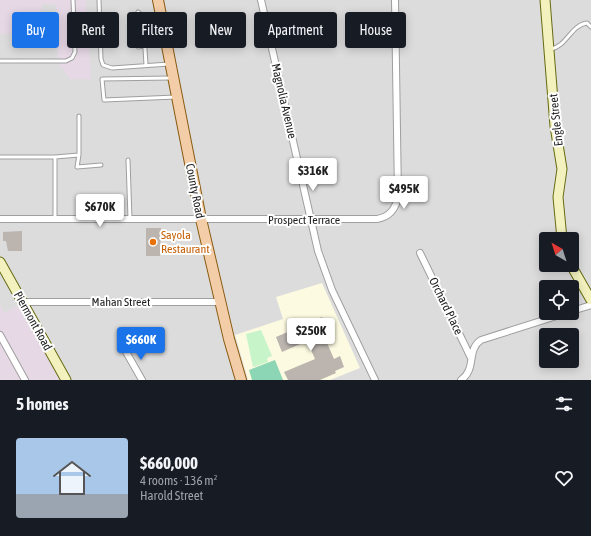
<!DOCTYPE html>
<meta charset="utf-8">
<style>
body{margin:0;font-family:"Asap Condensed",sans-serif;background:#242831;color:#f1f3f6;height:100vh;display:flex;flex-direction:column;font-size:15px;white-space:nowrap}
*{box-sizing:border-box;margin:0}
p{font-size:13px;color:#9ea1a6}
.icon{flex:none;width:22px;height:22px;fill:none;stroke:currentColor;stroke-width:2;stroke-linecap:round;stroke-linejoin:round}
.map{position:relative;height:380px;overflow:hidden}
.side{display:flex;flex-direction:column;background:#171b24;flex:1}
.side>*{flex:none}
.banner{position:absolute;left:12px;top:12px;width:567px;height:36px;display:flex;gap:8px}
.needle{width:26px;rotate:321deg}
.buttons{position:absolute;left:539px;top:232px;display:grid;gap:8px}
.buttons a{display:grid;place-items:center;width:40px;height:40px;border-radius:4px;background:#171b24;box-shadow:0 2px 10px #0003;font-size:20px}
.price{position:absolute;translate:-50% -34px;padding:0 9px;border-radius:4px;background:#fff;color:#222;font-size:13px;line-height:26px;filter:drop-shadow(0 1px 2px #0008)}
.price::after{content:'';position:absolute;left:50%;top:24px;width:12px;height:9px;margin-left:-6px;background:inherit;clip-path:polygon(0 0,100% 0,50% 100%)}
.price.selected{background:#1a73e8;color:#fff}
ul{padding:0;list-style:none}
li{display:flex;align-items:center;gap:12px;height:100px;padding:0 16px}
li span{display:grid;place-items:center;flex:none;width:112px;height:80px;border-radius:4px;color:#555}
li>.icon{margin-inline-start:auto}
span .icon{width:48px;height:48px;fill:#fffc;stroke-width:1}
li b{font-size:17px}
h2{display:flex;justify-content:space-between;align-items:center;height:48px;padding:0 16px;font-size:17px}
.pill{padding:0 14px;border-radius:4px;background:#171b24;box-shadow:0 2px 10px #0003;font-size:14px;line-height:36px}
.pill.selected{background:#1a73e8;color:#fff}
.map>svg:first-child{display:block}
.residential{fill:#dcdcdc;fill-rule:evenodd}
.industrial{fill:#e7d8e5}
.education{fill:#fcfae1}
.park{fill:#c7f4c8}
.pitch{fill:#8cd5b5}
.building{fill:#bbb4af}
.lines{fill:none;stroke-linecap:round;stroke-linejoin:round}
.lane-casing{stroke:#9f9f9f;stroke-width:5}
.street-casing{stroke:#9f9f9f;stroke-width:8}
.secondary-casing{stroke:#666a10;stroke-width:11}
.primary-casing{stroke:#895a10;stroke-width:12}
.lane{stroke:#fff;stroke-width:3}
.street{stroke:#fff;stroke-width:6}
.secondary{stroke:#f3f2bf;stroke-width:9}
.primary{stroke:#f2cda7;stroke-width:10}
.food-dot{fill:#e8710a;stroke:#fff;stroke-width:1.5}
.labels{text-anchor:middle;dominant-baseline:central;stroke-width:4;stroke-linejoin:round;paint-order:stroke}
.street-label{font-size:12px;fill:#1e1e1e;stroke:#fff}
.food-label{font-size:12px;fill:#c56008;stroke:#fff;text-anchor:start}
</style>
<div class="map">
<svg width="591" height="380" viewBox="0 0 591 380">
<rect width="100%" height="100%" fill="#eeebe6"/>
<!-- residential -->
<path class="residential" d="M 0,0 L 591,0 L 591,380 L 0,380 ZM 546,239 L 572,239 L 572,265 L 546,265 ZM 546,287 L 572,287 L 572,313 L 546,313 ZM 546,335 L 572,335 L 572,361 L 546,361 Z"/>
<!-- industrial -->
<path class="industrial" d="M 0,0 L 86,0 L 91,79 L 70,79 L 58,63 L 56,4 L 43,4 L 34,31 L 0,34 Z
M 23,303 L 65,380 L 0,380 L 0,305 L 4,313 Z"/>
<!-- education -->
<path class="education" d="M 322,283 L 360,368 L 330,380 L 248,380 L 235,335 L 283,319 L 276,297 Z"/>
<!-- park -->
<path class="park" d="M 261,330 L 272,356 L 267,358 L 268,362 L 253,367 L 246,334 Z"/>
<!-- pitch -->
<path class="pitch" d="M 275,360 L 283,380 L 252,380 L 249,370 Z"/>
<!-- building -->
<path class="building" d="M 146,228 L 161,228 L 160,256 L 146,256 Z
M 22,231 L 22,251 L 8,251 L 6,241 L 3,241 L 3,232 Z
M 322,317 L 326,327 L 321,329 L 334,359 L 340,356 L 344,367 L 335,371 L 336,373 L 320,380 L 288,380 L 284,372 L 315,359 L 307,341 L 282,352 L 276,337 Z"/>
<g class="lines">
<defs>
<path id="lane" d="M 99,0 L 101,59 L 103,65 L 112,68 L 169,64
M 138,12 L 143,16 L 146,65
M 138,47 L 145,46
M 551,49 C 567,46 571,25 587,23 L 591,27
M 0,61 L 66,61 L 72,58 L 75,52 L 73,0
M 171,78 L 102,79 L 104,100 L 176,97
M 79,155 L 77,167 L 101,165
M 0,157 L 55,157 L 55,219
M 55,157 L 79,155 L 79,116
M 128,160 L 130,219"/>
<path id="street" d="M 261,0 L 318,251 L 332,290 L 375,380
M 0,219 L 377,219 C 389,217 396,209 398,196 L 395,0
M 420,253 L 471,358
M 22,302 L 220,302
M 572,311 L 591,305
M 0,335 L 25,380
M 125,350 L 142,380
M 461,380 C 477,369 466,350 481,340 L 566,313"/>
<path id="secondary" d="M 545,0 L 555,126 L 562,169 L 558,197 L 562,239
M 0,262 L 66,380
M 571,265 L 591,300"/>
<path id="primary" d="M 158,0 L 201,219 L 229,339 L 241,380"/>
</defs>
<!-- lane casing -->
<use href="#lane" class="lane-casing"/>
<!-- street casing -->
<use href="#street" class="street-casing"/>
<!-- secondary casing -->
<use href="#secondary" class="secondary-casing"/>
<!-- primary casing -->
<use href="#primary" class="primary-casing"/>
<!-- lane -->
<use href="#lane" class="lane"/>
<!-- street -->
<use href="#street" class="street"/>
<!-- secondary -->
<use href="#secondary" class="secondary"/>
<!-- primary -->
<use href="#primary" class="primary"/>
</g>
<!-- markers -->
<circle class="food-dot" cx="153" cy="242" r="4"/>
<g class="labels">
<!-- street labels -->
<g class="street-label">
<text transform="translate(284 101) rotate(77)">Magnolia Avenue</text>
<text transform="translate(556 120) rotate(-96)">Engle Street</text>
<text transform="translate(195 191) rotate(79)">County Road</text>
<text x="304" y="220">Prospect Terrace</text>
<text x="121" y="302">Mahan Street</text>
<text transform="translate(446 306) rotate(64)">Orchard Place</text>
<text transform="translate(33 321) rotate(61)">Piermont Road</text>
</g>
<!-- food labels -->
<g class="food-label">
<text x="161" y="235">Sayola<tspan x="161" dy="14">Restaurant</tspan></text>
</g>
</g>
</svg>
<div class="buttons">
<a><svg class="needle" viewBox="-14 -14 28 28"><path d="M0-13l5 13h-10z" fill="#e53935"/><path d="M0 13l5-13h-10z" fill="#9ea1a6"/></svg></a>
<a><svg class="icon" aria-label="locate" viewBox="0 0 24 24"><circle cx="12" cy="12" r="6"/><path d="M12 2v4M12 18v4M2 12h4M18 12h4"/></svg></a>
<a><svg class="icon" aria-label="layers" viewBox="0 0 24 24"><path d="M12 4l9 5-9 5-9-5zM3 14l9 5 9-5"/></svg></a>
</div>
<b class="price" style="left:313px;top:192px">$316K</b>
<b class="price" style="left:404px;top:210px">$495K</b>
<b class="price" style="left:100px;top:228px">$670K</b>
<b class="price" style="left:311px;top:352px">$250K</b>
<b class="price selected" style="left:141px;top:361px">$660K</b>
<div class="banner">
<a class="pill selected">Buy</a>
<a class="pill">Rent</a>
<a class="pill">Filters</a>
<a class="pill">New</a>
<a class="pill">Apartment</a>
<a class="pill">House</a>
</div>
</div>
<section class="side">
<h2>5 homes<svg class="icon" aria-label="filters" viewBox="0 0 24 24"><path d="M4 7h16M4 17h16"/><circle cx="9" cy="7" r="2"/><circle cx="15" cy="17" r="2"/></svg></h2>
<ul>
<li><span style="background:linear-gradient(#a9c7e8 70%,#9aa5b1 0)"><svg class="icon" aria-label="home" viewBox="0 0 24 24"><path d="M3 11l9-7 9 7M6 9v11h12V9"/></svg></span><div><b>$660,000</b><p>4 rooms · 136 m²</p><p>Harold Street</p></div><svg class="icon" aria-label="heart" viewBox="0 0 24 24"><path d="M12 20l-8-8c-3-5 5-10 8-4 3-6 11-1 8 4z"/></svg></li>
</ul>
</section>
